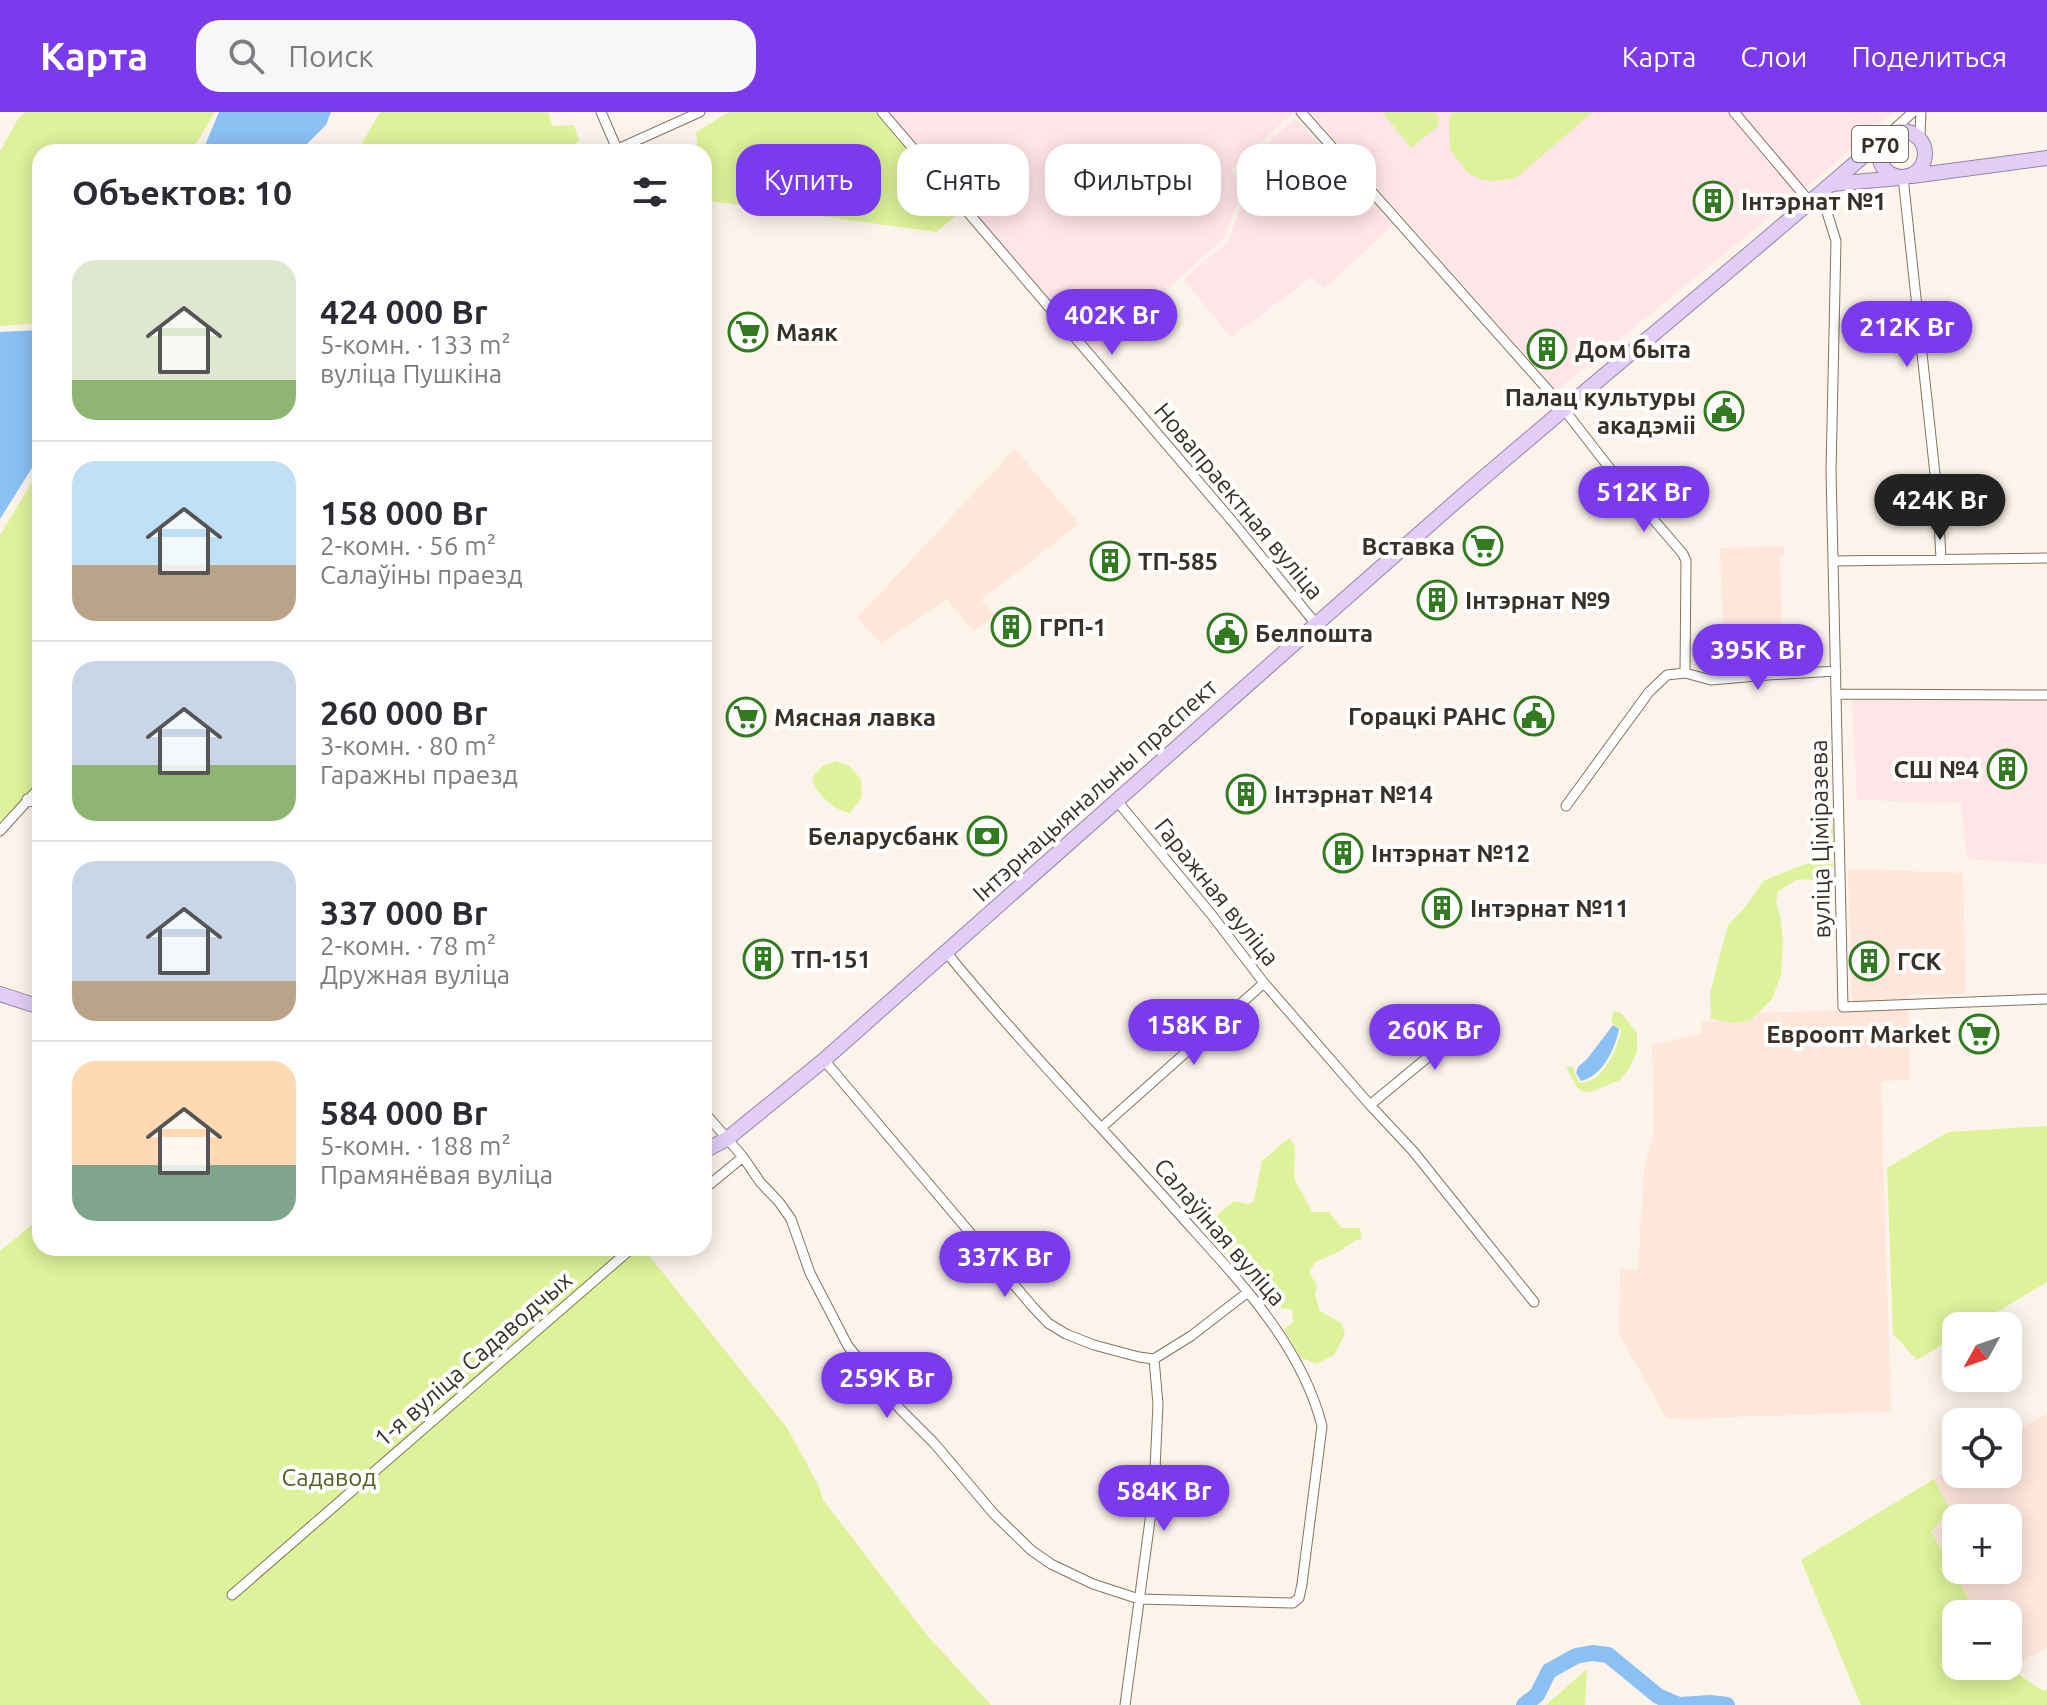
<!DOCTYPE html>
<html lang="ru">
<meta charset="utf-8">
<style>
body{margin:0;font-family:Ubuntu,sans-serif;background:#f7f7f7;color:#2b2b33;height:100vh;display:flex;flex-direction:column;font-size:30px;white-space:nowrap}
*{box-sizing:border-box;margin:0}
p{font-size:26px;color:#7c7c81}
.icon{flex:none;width:44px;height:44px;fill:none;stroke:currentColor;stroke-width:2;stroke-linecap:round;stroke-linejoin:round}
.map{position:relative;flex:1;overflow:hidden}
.sheet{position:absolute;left:32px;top:32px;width:680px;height:1112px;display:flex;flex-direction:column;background:#fff;border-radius:24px;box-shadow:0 4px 20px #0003}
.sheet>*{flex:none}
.hud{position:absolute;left:736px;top:32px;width:760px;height:72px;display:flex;gap:16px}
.needle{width:52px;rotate:230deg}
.buttons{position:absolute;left:1942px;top:1200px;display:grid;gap:16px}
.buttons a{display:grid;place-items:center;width:80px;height:80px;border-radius:16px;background:#fff;box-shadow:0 4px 20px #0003;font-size:40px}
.price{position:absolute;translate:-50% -68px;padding:0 18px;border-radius:28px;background:#7c3aed;color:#fff;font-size:26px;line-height:52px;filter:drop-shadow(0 2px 4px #0008)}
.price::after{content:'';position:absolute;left:50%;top:48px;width:24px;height:18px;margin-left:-12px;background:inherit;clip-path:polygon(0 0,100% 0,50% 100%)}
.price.selected{background:#222;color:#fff}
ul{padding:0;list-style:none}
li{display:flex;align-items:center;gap:24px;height:200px;padding:0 40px}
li+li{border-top:2px solid #e1e1e2}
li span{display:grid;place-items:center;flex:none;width:224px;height:160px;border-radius:24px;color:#555}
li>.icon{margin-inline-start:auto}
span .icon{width:96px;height:96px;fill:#fffc;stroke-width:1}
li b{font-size:34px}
h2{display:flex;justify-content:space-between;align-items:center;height:96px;padding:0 40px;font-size:34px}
.chip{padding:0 28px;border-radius:24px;background:#fff;box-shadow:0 4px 20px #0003;font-size:28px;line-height:72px}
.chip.selected{background:#7c3aed;color:#fff}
header{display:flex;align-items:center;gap:48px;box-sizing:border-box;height:112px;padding:0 40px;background:#7c3aed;color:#fff}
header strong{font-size:38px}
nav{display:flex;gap:44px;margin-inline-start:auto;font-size:28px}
.search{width:560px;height:72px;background:#f7f7f7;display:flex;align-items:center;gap:20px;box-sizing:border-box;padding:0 28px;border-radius:24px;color:#7c7c81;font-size:30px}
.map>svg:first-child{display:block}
.industrial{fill:#fee6db;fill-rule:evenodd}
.education{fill:#ffe4e8}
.green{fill:#ddf29a}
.water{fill:#8ac0f3}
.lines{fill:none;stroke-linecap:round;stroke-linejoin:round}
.river{stroke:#8ac0f3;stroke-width:16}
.street-casing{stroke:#85735d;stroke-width:11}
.primary-casing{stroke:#9981aa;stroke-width:16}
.street{stroke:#fff;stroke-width:9}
.primary{stroke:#e1cdf6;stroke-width:14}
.labels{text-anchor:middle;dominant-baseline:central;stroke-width:8;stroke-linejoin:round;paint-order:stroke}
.shield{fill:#fff;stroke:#746f68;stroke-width:2}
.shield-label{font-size:22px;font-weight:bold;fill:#383127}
.poi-label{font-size:24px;font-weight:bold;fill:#383127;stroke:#fff;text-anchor:start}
.street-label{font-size:24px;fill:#383127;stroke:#fff}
.park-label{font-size:24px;fill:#525f20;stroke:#fff}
</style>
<header>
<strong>Карта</strong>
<div class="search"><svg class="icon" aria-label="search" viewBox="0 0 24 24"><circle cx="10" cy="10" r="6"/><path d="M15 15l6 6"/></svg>Поиск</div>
<nav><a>Карта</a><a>Слои</a><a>Поделиться</a></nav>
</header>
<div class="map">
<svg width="2047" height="1593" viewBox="0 0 2047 1593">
<rect width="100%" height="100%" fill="#fcf4ea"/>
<!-- industrial -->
<path class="industrial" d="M 1015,337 L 1079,412 L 981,488 L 995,504 L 974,519 L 947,487 L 881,532 L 857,506 Z
M 1783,434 L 1784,444 L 1780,445 L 1783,542 L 1724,544 L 1720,436 Z
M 1848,757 L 1963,761 L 1966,882 L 1908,883 L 1910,968 L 1881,969 L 1891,1300 L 1667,1307 L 1619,1222 L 1620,1157 L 1638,1158 L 1644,1057 L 1654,1018 L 1652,933 L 1702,921 L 1702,909 L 1756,907 L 1756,901 L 1852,898 Z
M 2047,1302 L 2047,1536 L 2007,1557 L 2006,1554 L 2008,1554 L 2008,1502 L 1977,1502 L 1931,1418 L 1950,1399 L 1934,1367 L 1956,1354 L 1956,1362 L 2008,1362 L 2008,1324 ZM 1956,1406 L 2008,1406 L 2008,1458 L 1956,1458 Z"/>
<!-- education -->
<path class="education" d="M 887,0 L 1294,0 L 1231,58 L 1243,77 L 1224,126 L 1097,241 Z
M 1310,0 L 1893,0 L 1810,72 L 1557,278 Z
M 1295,6 L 1393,113 L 1325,176 L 1312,165 L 1231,225 L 1183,167 L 1228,130 L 1243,87 L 1252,76 L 1239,57 Z
M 1852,588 L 2047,588 L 2047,752 L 1967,747 L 1961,691 L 1857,688 Z"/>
<!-- green -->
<path class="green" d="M 26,0 L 215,0 L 191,40 L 40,40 L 40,211 L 0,214 L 0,39 L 18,7 Z
M 380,0 L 550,0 L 548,2 L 553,14 L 574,13 L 579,29 L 566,40 L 474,40 L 466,32 L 447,35 L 442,40 L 357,40 Z
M 729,0 L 877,0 L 968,94 L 936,120 L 704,88 L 704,40 L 698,40 L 696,20 Z
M 1382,0 L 1435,0 L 1439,6 L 1438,14 L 1411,36 Z
M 1452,0 L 1593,0 L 1516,66 L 1497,69 L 1482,68 L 1469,62 L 1450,38 L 1449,9 Z
M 40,357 L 40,671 L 0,710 L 0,423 Z
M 837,649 L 850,654 L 861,668 L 862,685 L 850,701 C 835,699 815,681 812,666 L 822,654 Z
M 1833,712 L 1833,791 L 1826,797 L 1821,779 L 1811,767 L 1796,768 L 1778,779 L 1776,791 L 1780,804 L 1783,830 L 1781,863 L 1772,887 L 1751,908 L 1736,911 L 1711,907 L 1710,881 L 1728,813 L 1747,793 L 1763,769 L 1797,755 L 1822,747 L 1828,722 Z
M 1614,899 L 1621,901 L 1637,921 L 1637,940 L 1630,955 L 1620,968 L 1591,980 L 1581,979 L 1577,975 L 1566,956 L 1573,954 L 1575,963 L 1580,971 C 1581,970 1591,969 1592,968 C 1607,959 1619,933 1621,918 L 1611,910 Z
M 2047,1014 L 2047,1170 L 1974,1214 L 1956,1214 L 1956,1224 L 1917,1248 L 1893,1222 L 1887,1056 L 1948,1020 Z
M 1290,1026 L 1295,1035 L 1294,1066 L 1312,1100 L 1329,1100 L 1341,1116 L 1360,1116 L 1362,1127 L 1356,1128 L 1340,1139 L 1315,1150 L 1309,1160 L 1317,1174 L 1315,1183 L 1320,1199 L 1341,1211 L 1345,1222 L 1334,1243 L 1316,1252 L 1300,1245 L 1284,1217 L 1293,1210 L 1292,1197 L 1282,1197 L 1276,1188 L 1264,1186 L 1204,1120 L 1210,1109 L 1234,1089 L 1248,1092 L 1254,1089 L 1262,1048 C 1273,1042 1279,1032 1290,1026 Z
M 40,1106 L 40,1136 L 643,1136 L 787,1316 L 819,1374 L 823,1388 L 926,1522 L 991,1593 L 0,1593 L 0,1139 Z
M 1934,1367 L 1950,1399 L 1931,1419 L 1977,1502 L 1956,1502 L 1956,1554 L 2006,1554 L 2043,1579 L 2047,1577 L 2047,1593 L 1861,1593 L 1801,1448 Z
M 1587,1557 L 1585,1593 L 1546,1593 Z"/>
<!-- water -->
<path class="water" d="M 219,0 L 331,0 L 326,13 L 307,32 L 303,40 L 202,40 Z
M 40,218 L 40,343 L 0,407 L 0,220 Z
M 1613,913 L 1619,917 C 1615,938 1602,964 1581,969 L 1576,961 L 1578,955 L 1587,947 Z"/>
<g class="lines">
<!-- river -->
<path class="river" d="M 1524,1593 L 1537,1583 L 1549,1559 L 1576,1544 L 1592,1541 L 1608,1543 L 1658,1584 L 1679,1593
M 1681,1593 L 1710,1591 L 1727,1593"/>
<defs>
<path id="street" d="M 601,0 L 617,37
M 882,0 L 1233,410 L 1316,512
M 1301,0 L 1556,287 L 1611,358 L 1683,442 L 1686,449 L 1685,561
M 1734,0 L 1810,90
M 1921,0 L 1920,22 L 1921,28
M 1890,21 L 1913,0
M 611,40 L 700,0
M 1903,65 L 1938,390 L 1941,447
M 1821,81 L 1836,129 L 1831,359 L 1843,895 L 2047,887
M 1833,449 L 2047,446
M 1836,582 L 2047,583
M 27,687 L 40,693
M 1117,689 L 1211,802 L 1264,871 L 1370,993 L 1413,1039 L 1534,1190
M 1566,694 L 1649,580 L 1667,563 L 1685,561 L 1711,568 L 1768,563 L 1836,559
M 0,719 L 40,675
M 824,948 L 1032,1194 L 1048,1211 L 1066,1222 L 1094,1233 L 1139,1245 L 1154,1247 L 1191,1224 L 1248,1180
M 1370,993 L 1480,902
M 704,1000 L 743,1045 L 760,1070 L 779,1090 L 791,1107 L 810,1161 L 848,1234 L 900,1297 L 934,1331 L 994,1402 L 1031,1438 L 1051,1452 L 1093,1472 L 1139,1487 L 1293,1491 L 1299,1486 L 1302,1472 L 1322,1314 C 1300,1227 1231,1161 1173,1095 C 1097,1010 1018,928 946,840
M 1102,1015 L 1264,871
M 704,1077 L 743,1045
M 232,1483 L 632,1136
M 1125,1593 L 1154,1379 L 1158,1292 L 1154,1247"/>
<path id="primary" d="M1879 42a23 23 0 1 1 46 0a23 23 0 1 1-46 0Z
M 1912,64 L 2047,46
M 1832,72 L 1899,66
M 0,882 L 40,895
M 704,1039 L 727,1027 L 824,948 C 1034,764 1242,576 1453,392 C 1595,269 1741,151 1883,27"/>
</defs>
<!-- street casing -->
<use href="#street" class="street-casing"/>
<!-- primary casing -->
<use href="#primary" class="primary-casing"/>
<!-- street -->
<use href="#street" class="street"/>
<!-- primary -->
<use href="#primary" class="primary"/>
</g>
<!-- icons -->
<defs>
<symbol id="building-ring" viewBox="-11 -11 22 22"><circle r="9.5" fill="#fff" stroke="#337b20" stroke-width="1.5"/><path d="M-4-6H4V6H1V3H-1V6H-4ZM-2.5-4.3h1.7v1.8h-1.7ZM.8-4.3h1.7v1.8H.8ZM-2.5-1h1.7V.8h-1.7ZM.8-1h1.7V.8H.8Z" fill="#337b20"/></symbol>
<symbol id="supermarket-ring" viewBox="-11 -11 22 22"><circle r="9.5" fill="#fff" stroke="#337b20" stroke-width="1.5"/><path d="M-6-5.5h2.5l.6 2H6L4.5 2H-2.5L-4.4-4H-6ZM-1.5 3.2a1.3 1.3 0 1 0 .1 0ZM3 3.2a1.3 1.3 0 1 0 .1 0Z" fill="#337b20"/></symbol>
<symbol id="civic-ring" viewBox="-11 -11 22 22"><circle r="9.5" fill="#fff" stroke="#337b20" stroke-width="1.5"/><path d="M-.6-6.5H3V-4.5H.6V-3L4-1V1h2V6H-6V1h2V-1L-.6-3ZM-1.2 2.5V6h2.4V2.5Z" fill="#337b20"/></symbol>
<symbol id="bank-ring" viewBox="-11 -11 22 22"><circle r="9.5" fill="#fff" stroke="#337b20" stroke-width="1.5"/><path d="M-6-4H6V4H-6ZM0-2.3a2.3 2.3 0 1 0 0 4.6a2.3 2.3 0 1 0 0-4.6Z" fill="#337b20"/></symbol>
</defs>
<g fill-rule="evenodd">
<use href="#building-ring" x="1691" y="67" width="44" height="44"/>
<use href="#supermarket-ring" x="726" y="198" width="44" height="44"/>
<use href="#building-ring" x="1525" y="215" width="44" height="44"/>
<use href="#civic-ring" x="1702" y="277" width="44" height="44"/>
<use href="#supermarket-ring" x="1461" y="412" width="44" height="44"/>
<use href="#building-ring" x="1088" y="427" width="44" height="44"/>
<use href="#building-ring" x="1415" y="466" width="44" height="44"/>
<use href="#building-ring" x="989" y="493" width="44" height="44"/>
<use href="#civic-ring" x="1205" y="499" width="44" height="44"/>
<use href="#civic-ring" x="1512" y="582" width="44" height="44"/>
<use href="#supermarket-ring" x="724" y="583" width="44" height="44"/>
<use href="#building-ring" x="1985" y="635" width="44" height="44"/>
<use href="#building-ring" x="1224" y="660" width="44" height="44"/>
<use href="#bank-ring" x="965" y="702" width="44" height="44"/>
<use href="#building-ring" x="1321" y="719" width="44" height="44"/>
<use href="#building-ring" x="1420" y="774" width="44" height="44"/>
<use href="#building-ring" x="741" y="825" width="44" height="44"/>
<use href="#building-ring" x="1847" y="827" width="44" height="44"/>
<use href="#supermarket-ring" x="1957" y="900" width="44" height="44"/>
</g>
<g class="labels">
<!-- shield labels -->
<rect class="shield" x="1852" y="14" width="56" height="36" rx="6"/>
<g class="shield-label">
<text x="1880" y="32">Р70</text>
</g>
<!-- poi labels -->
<g class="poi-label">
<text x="1741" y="89">Інтэрнат №1</text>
<text x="776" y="220">Маяк</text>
<text x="1575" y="237">Дом быта</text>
<text x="1696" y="285" text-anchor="end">Палац культуры<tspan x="1696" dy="28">акадэміі</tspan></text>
<text x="1455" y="434" text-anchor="end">Вставка</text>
<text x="1138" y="449">ТП-585</text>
<text x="1465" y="488">Інтэрнат №9</text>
<text x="1039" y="515">ГРП-1</text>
<text x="1255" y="521">Белпошта</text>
<text x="1506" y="604" text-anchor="end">Горацкі РАНС</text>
<text x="774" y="605">Мясная лавка</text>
<text x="1979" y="657" text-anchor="end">СШ №4</text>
<text x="1274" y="682">Інтэрнат №14</text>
<text x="959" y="724" text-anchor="end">Беларусбанк</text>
<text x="1371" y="741">Інтэрнат №12</text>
<text x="1470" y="796">Інтэрнат №11</text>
<text x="791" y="847">ТП-151</text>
<text x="1897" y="849">ГСК</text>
<text x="1951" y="922" text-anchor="end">Евроопт Market</text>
</g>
<!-- street labels -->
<g class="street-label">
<text transform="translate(1239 389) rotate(50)">Новапраектная вуліца</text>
<text transform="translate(1095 678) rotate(-42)">Інтэрнацыянальны праспект</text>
<text transform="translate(1820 727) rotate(-91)">вуліца Ціміразева</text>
<text transform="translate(1217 780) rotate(51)">Гаражная вуліца</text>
<text transform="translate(1220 1120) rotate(49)">Салаўіная вуліца</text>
<text transform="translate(473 1247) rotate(-41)">1-я вуліца Садаводчых</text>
</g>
<!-- park labels -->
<g class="park-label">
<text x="329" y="1365">Садавод</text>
</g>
</g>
</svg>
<div class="buttons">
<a><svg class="needle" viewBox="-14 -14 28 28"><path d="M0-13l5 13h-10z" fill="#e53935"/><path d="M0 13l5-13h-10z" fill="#7c7c81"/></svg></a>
<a><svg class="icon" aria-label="locate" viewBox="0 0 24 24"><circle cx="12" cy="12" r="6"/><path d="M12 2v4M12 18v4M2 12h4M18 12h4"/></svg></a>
<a>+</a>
<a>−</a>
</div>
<b class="price" style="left:1112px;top:245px">402K Br</b>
<b class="price" style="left:1907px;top:257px">212K Br</b>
<b class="price" style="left:1644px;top:422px">512K Br</b>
<b class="price selected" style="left:1940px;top:430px">424K Br</b>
<b class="price" style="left:1758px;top:580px">395K Br</b>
<b class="price" style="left:1194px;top:955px">158K Br</b>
<b class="price" style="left:1435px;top:960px">260K Br</b>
<b class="price" style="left:1005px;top:1187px">337K Br</b>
<b class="price" style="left:887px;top:1308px">259K Br</b>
<b class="price" style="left:1164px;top:1421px">584K Br</b>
<div class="hud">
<a class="chip selected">Купить</a>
<a class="chip">Снять</a>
<a class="chip">Фильтры</a>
<a class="chip">Новое</a>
</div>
<section class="sheet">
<h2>Объектов: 10<svg class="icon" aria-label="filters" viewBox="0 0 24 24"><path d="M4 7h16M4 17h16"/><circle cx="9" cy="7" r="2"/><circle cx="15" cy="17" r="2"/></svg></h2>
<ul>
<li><span style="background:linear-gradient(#dfe7d0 75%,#8fb573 0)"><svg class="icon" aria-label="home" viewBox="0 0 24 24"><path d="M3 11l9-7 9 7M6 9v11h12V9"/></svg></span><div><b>424 000 Br</b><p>5-комн. · 133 m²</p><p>вуліца Пушкіна</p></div></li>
<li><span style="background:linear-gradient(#bfe0f5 65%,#b9a48a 0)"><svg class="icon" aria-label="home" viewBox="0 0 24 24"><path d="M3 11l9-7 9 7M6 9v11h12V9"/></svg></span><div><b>158 000 Br</b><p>2-комн. · 56 m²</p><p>Салаўіны праезд</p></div></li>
<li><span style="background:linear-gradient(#c9d6e8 65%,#8fb573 0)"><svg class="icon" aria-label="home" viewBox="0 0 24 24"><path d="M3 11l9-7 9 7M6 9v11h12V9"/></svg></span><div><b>260 000 Br</b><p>3-комн. · 80 m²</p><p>Гаражны праезд</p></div></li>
<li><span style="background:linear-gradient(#c9d6e8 75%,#b9a48a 0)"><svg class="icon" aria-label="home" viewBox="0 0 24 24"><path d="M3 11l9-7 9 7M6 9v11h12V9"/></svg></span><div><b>337 000 Br</b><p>2-комн. · 78 m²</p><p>Дружная вуліца</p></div></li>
<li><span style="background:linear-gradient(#ffd9b3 65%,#7fa58c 0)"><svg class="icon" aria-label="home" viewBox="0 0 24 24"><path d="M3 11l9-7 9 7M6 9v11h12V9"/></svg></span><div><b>584 000 Br</b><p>5-комн. · 188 m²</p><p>Прамянёвая вуліца</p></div></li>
</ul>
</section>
</div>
